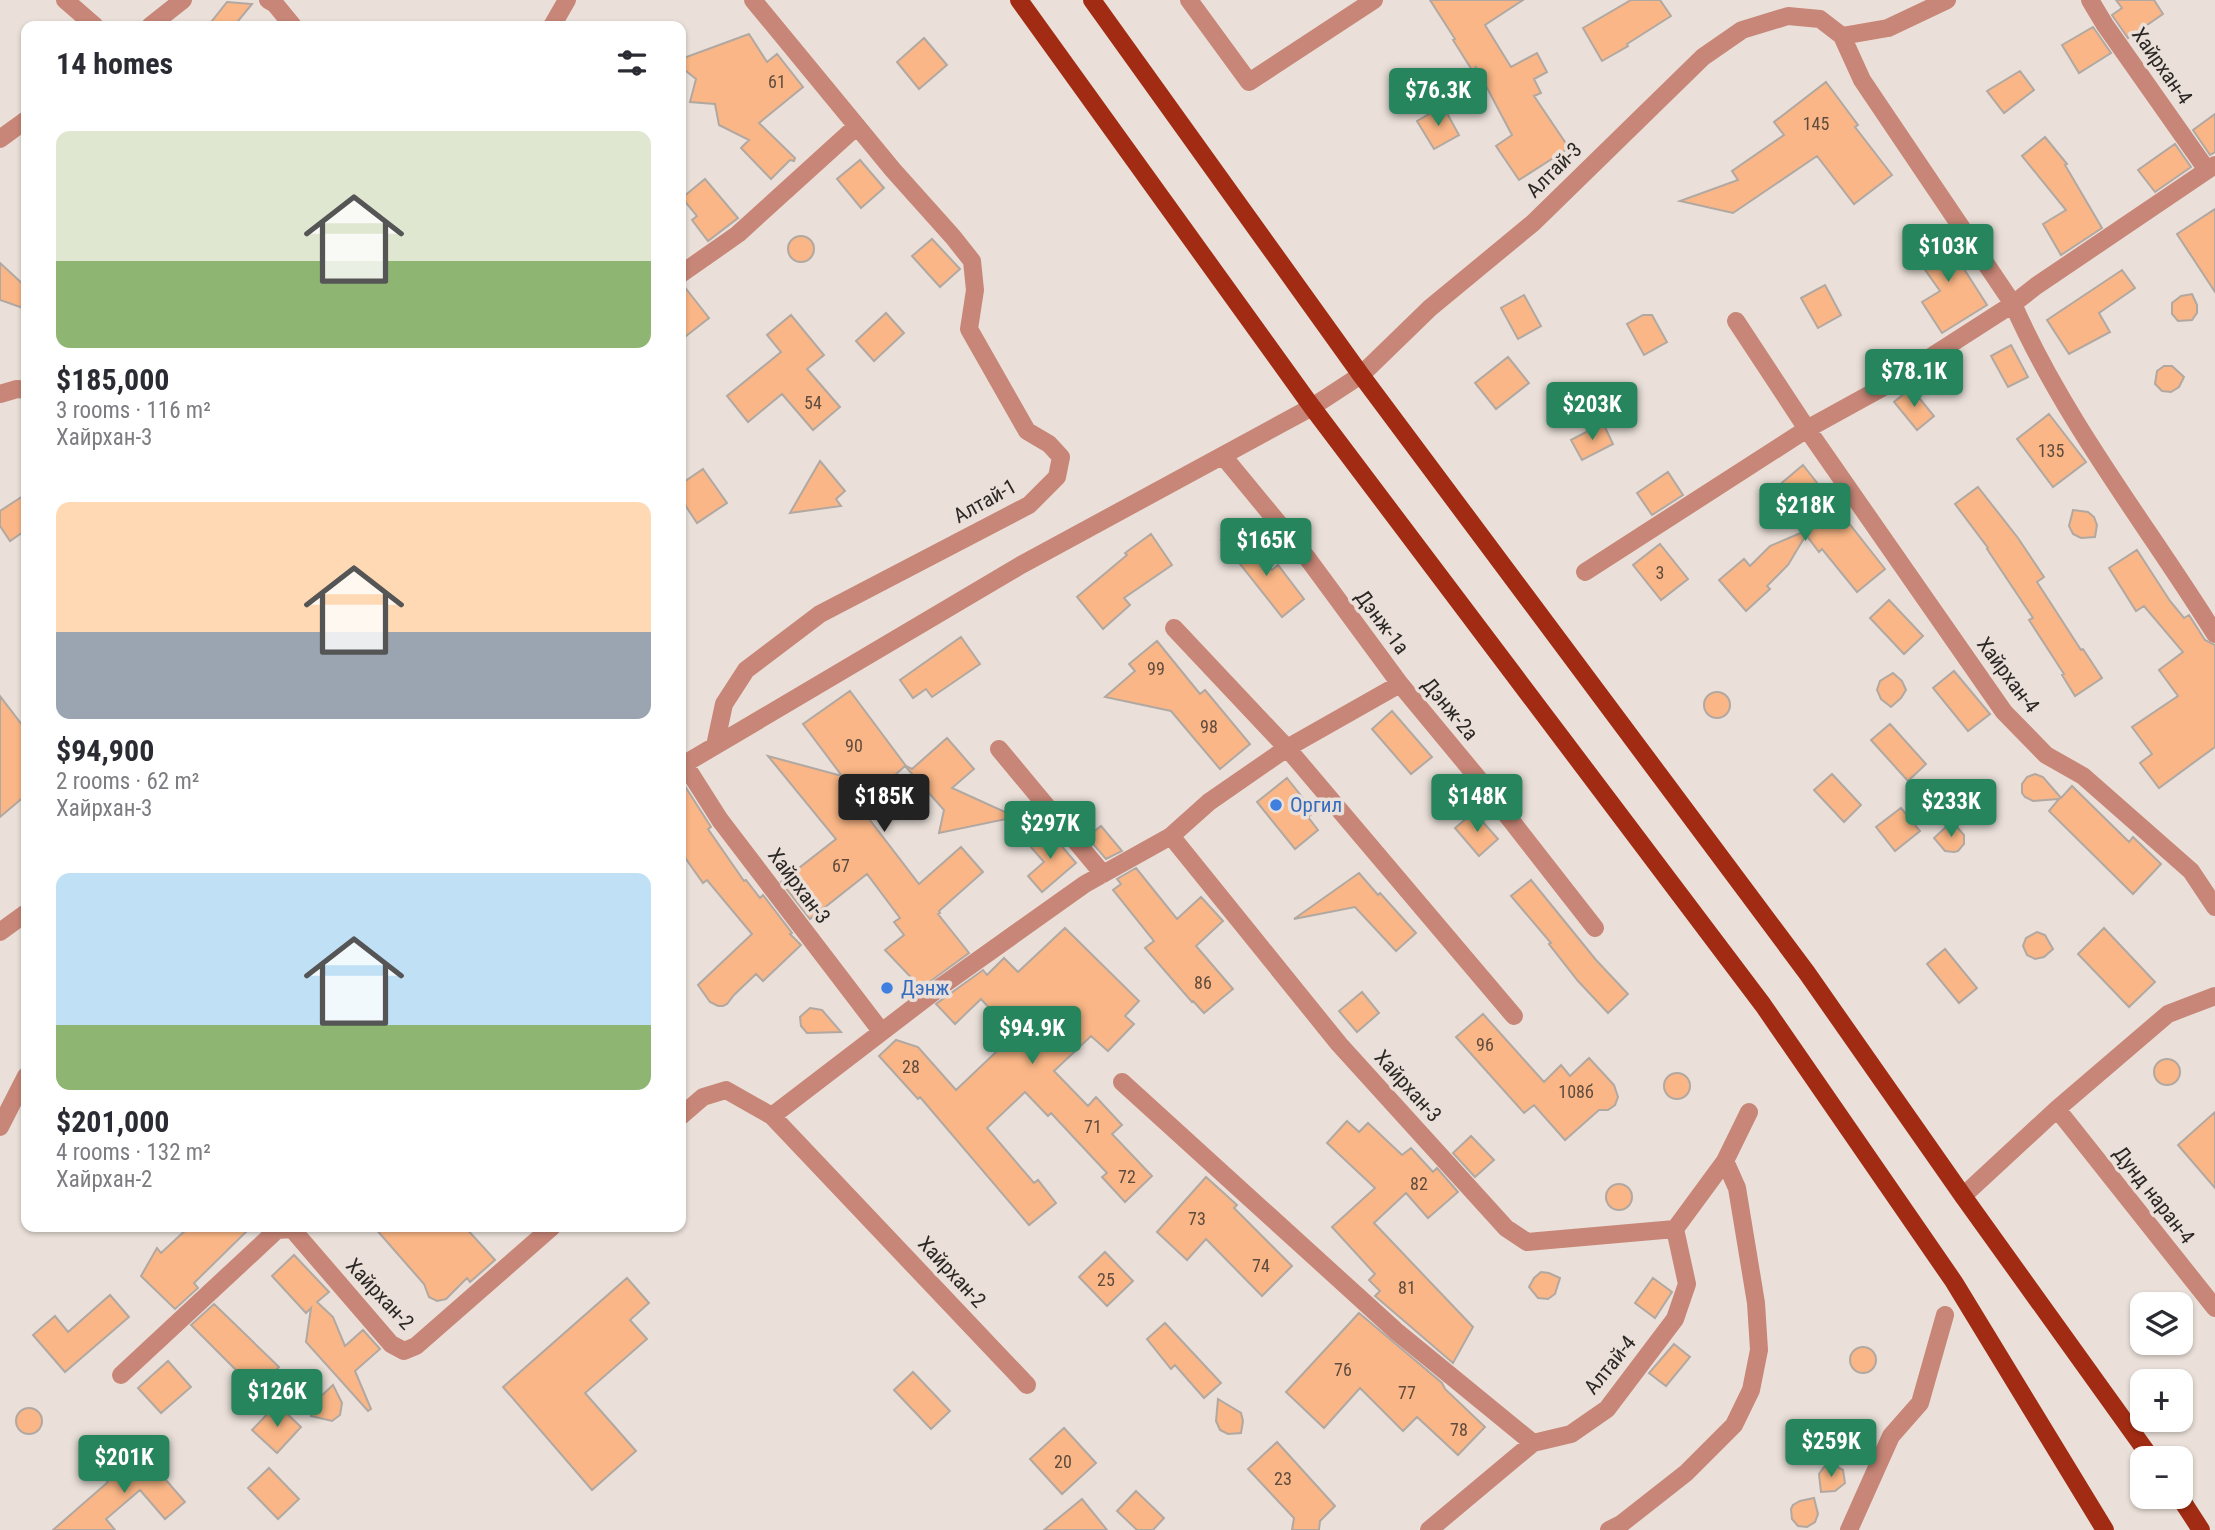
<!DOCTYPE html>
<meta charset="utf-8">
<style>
body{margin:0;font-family:"Roboto Condensed",sans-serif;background:#f7f7f7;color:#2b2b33;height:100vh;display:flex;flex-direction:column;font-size:26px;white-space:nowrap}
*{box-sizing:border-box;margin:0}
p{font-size:23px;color:#7c7c81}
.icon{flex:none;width:38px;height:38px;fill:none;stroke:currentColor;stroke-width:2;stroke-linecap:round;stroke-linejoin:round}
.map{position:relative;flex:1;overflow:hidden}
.side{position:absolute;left:21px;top:21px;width:665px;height:1211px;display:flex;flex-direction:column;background:#fff;border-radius:14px;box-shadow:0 2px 5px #0004}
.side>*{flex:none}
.fabs{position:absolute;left:2130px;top:1292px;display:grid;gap:14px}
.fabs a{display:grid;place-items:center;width:63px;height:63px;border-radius:14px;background:#fff;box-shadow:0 2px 5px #0004;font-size:35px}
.price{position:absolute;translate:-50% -60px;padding:0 16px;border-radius:7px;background:#27855d;color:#fff;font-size:23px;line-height:46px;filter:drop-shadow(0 2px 4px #0008)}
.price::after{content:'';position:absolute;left:50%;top:42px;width:21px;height:16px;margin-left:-10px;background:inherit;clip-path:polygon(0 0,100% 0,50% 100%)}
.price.on{background:#222;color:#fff}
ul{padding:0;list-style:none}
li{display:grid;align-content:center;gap:14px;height:371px;padding:0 35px}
li span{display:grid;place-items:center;height:217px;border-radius:14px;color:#555}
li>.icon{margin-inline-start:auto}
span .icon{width:126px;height:126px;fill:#fffc;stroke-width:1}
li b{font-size:30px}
h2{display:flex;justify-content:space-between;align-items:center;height:84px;padding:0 35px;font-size:30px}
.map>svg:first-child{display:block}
.building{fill:#fab686;stroke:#b1a8a2;stroke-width:2}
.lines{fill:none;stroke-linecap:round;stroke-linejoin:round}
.minor{stroke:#c78677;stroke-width:18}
.major{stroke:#a22c13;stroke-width:18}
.shop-dot{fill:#3f7fe0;stroke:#eae0d9;stroke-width:2.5}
.labels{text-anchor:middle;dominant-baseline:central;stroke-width:7;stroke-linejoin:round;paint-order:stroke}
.number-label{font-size:18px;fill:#604c3e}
.street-label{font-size:21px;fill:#2c2826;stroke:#eae0d9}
.shop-label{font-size:21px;fill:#366cbe;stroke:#eae0d9;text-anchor:start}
</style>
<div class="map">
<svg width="2215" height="1530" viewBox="0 0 2215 1530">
<rect width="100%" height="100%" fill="#eae0d9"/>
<!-- building -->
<path class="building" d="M 1430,0 L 1523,0 L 1485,25 L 1511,67 L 1537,53 L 1547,72 L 1534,79 L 1541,93 L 1534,96 L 1569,148 L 1519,180 L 1496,146 L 1512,135 L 1476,67 L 1472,70 L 1453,40 L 1455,39 Z
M 1631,0 L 1660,0 L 1671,16 L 1627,44 L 1628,46 L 1602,61 L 1583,28 Z
M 2116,0 L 2154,0 L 2163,14 L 2128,38 L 2112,15 L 2122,8 Z
M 227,2 L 252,4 L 234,26 L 208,26 Z
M 2093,27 L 2111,53 L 2079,73 L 2062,45 Z
M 749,34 L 767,62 L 777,54 L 803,87 L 759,123 L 795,158 L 794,161 L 790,160 L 771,179 L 741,148 L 749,140 L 719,125 L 715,104 L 690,102 L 696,79 L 681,67 L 681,59 Z
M 924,38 L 947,65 L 919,89 L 897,62 Z
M 2020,71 L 2034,90 L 2004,113 L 1987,91 Z
M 1826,82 L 1858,125 L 1855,127 L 1892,175 L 1854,204 L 1817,156 L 1733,213 L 1680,201 L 1738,180 L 1732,171 L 1784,135 L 1774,122 Z
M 1443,106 L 1459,135 L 1434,149 L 1417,121 Z
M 2215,114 L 2215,152 L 2210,155 L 2193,130 Z
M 2045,137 L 2067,164 L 2065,165 L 2102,228 L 2061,255 L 2043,224 L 2066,210 L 2022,156 Z
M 2175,144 L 2191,167 L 2155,192 L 2138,170 Z
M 860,160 L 884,188 L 861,208 L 837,179 Z
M 705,179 L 738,218 L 708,241 L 692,220 L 697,216 L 682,198 Z
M 2215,209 L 2215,292 L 2177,234 Z
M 1943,231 L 1968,266 L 1964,269 L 1987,305 L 1942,333 L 1922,302 L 1940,291 L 1913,253 Z
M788 249a13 13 0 1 1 26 0a13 13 0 1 1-26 0Z
M 932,239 L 960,269 L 940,287 L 912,256 Z
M 0,263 L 26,287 L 26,309 L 0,300 Z
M 2122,270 L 2135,288 L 2099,313 L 2110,332 L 2069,354 L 2047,320 Z
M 681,285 L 683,285 L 709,318 L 681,340 Z
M 1825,285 L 1841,315 L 1818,328 L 1801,298 Z
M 2192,294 L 2197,305 L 2197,313 L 2192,320 L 2178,321 L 2172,314 L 2172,303 L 2181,296 Z
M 1524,295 L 1541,326 L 1518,339 L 1501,308 Z
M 886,313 L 904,333 L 874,361 L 856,341 Z
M 791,315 L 824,355 L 807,369 L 840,407 L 813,430 L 782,394 L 748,422 L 727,396 L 781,352 L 767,335 Z
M 1643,315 L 1652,315 L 1667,342 L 1644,355 L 1627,324 Z
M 2011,345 L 2028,377 L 2008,387 L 1991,356 Z
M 1508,357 L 1529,383 L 1496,409 L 1475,383 Z
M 2164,366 L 2172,366 L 2184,377 L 2179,387 L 2171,392 L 2162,391 L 2155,384 L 2157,371 Z
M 1911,388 L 1934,416 L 1917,430 L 1894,402 Z
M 2049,414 L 2086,462 L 2053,487 L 2017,439 Z
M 1603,423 L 1613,444 L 1582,460 L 1571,440 Z
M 820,461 L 845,491 L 836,499 L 841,506 L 790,513 Z
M 1803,465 L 1885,569 L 1857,592 L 1822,549 L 1819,552 L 1806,535 L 1788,565 L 1767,586 L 1770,589 L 1746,611 L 1719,580 L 1744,559 L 1750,566 L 1770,546 L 1803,532 L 1771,492 Z
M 703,469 L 727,503 L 697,523 L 681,499 L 681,484 Z
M 1668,472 L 1683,495 L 1652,515 L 1637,493 Z
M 1978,487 L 2018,538 L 2044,577 L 2037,582 L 2081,650 L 2083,649 L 2102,678 L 2075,696 L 2062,675 L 2064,674 L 2029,620 L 2033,618 L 1987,549 L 1988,548 L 1955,504 Z
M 26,494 L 26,530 L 10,541 L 0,526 L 0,511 Z
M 2073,510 L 2088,512 L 2094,517 L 2097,525 L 2095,537 L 2081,538 L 2073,534 L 2069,526 Z
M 1229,533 L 1272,570 L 1278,565 L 1304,599 L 1282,617 L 1221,540 Z
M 1151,534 L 1172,565 L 1124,598 L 1130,605 L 1103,629 L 1077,597 L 1127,555 L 1125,553 Z
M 1660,544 L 1688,579 L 1661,600 L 1633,565 Z
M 2137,550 L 2170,601 L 2184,618 L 2189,615 L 2205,640 L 2215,645 L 2215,747 L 2159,788 L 2140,763 L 2152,754 L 2132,727 L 2178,696 L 2159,670 L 2183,652 L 2144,606 L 2136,611 L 2109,568 Z
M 1889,600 L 1923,636 L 1904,654 L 1870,618 Z
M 961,637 L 980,664 L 932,697 L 926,689 L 913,698 L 900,680 Z
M 1157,641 L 1200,694 L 1205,690 L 1250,744 L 1220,769 L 1171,711 L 1105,697 L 1135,671 L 1129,664 Z
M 1954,671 L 1990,714 L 1968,731 L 1933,688 Z
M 1893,673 L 1902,681 L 1906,690 L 1901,698 L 1891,707 L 1881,699 L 1877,690 L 1880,681 Z
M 850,691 L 906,766 L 912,769 L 947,738 L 974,769 L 952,788 L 1016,817 L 939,833 L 944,810 L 905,766 L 860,807 L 919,884 L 961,847 L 983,872 L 939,911 L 940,913 L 938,914 L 969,953 L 921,988 L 885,950 L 904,935 L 894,922 L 900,918 L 867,874 L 810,919 L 781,882 L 836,839 L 768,756 L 842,776 L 803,724 Z
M1704 705a13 13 0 1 1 26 0a13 13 0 1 1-26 0Z
M 0,696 L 26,730 L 26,795 L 0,817 Z
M 1392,711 L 1432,757 L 1411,774 L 1372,729 Z
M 1890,724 L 1926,764 L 1908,781 L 1871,740 Z
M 1832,774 L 1861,805 L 1844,822 L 1814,790 Z
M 2035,774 L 2043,777 L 2061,798 L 2072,786 L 2129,842 L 2133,837 L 2161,864 L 2133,894 L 2049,811 L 2059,799 L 2033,801 L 2025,797 L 2022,793 L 2022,784 L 2027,777 Z
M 1287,778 L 1314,812 L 1308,817 L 1318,830 L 1295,849 L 1257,802 Z
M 681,780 L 711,827 L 708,829 L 744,881 L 746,880 L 760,898 L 763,895 L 792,933 L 790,934 L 801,945 L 763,981 L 756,974 L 734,995 L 727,1004 L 723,1006 L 718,1006 L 710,1002 L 698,985 L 752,934 L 707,880 L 703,883 L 681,852 Z
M 1901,808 L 1920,831 L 1895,851 L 1876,827 Z
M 1474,812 L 1498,839 L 1479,856 L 1455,828 Z
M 1101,826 L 1122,851 L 1106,859 L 1087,837 Z
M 1947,826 L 1956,826 L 1964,835 L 1964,844 L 1958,851 L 1954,852 L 1945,851 L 1934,838 Z
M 1048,830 L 1076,863 L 1042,892 L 1028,876 L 1044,862 L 1030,846 Z
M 1136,868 L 1177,919 L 1201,897 L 1223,921 L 1196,946 L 1233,989 L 1204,1013 L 1193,1001 L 1192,1002 L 1145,948 L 1154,941 L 1113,890 L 1121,884 L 1117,879 Z
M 1359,873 L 1378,895 L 1380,893 L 1416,933 L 1396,951 L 1355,907 L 1294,919 Z
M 1531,880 L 1596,960 L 1628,994 L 1608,1013 L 1578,981 L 1549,944 L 1551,943 L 1511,896 Z
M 1065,928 L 1139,1001 L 1125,1016 L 1134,1024 L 1108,1051 L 1091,1036 L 1054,1071 L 1088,1106 L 1096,1097 L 1122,1125 L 1112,1134 L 1152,1176 L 1125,1202 L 1102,1177 L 1107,1173 L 1051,1113 L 1048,1116 L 1025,1092 L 987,1128 L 1034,1183 L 1038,1180 L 1056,1203 L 1029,1225 L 920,1097 L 918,1099 L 879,1056 L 896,1040 L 918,1047 L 956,1090 L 1014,1035 L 981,999 L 955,1024 L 936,1004 L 983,970 L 987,975 L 1004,958 L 1018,972 Z
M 2104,928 L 2155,982 L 2129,1007 L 2078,954 Z
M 2037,932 L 2045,935 L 2053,949 L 2044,957 L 2035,959 L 2027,955 L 2023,946 L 2026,938 Z
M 1945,949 L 1977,988 L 1959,1003 L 1927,964 Z
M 1362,992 L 1379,1013 L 1357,1032 L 1339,1011 Z
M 810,1008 L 822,1010 L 841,1032 L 807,1033 L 801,1026 L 800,1017 Z
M 1483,1014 L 1544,1082 L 1561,1065 L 1570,1076 L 1589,1058 L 1614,1085 L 1618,1097 L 1615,1105 L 1608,1110 L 1599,1110 L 1565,1140 L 1534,1105 L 1524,1113 L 1456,1037 Z
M2154 1072a13 13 0 1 1 26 0a13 13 0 1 1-26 0Z
M1664 1086a13 13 0 1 1 26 0a13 13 0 1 1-26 0Z
M 2215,1112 L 2215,1188 L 2178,1145 Z
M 1347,1121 L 1359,1132 L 1368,1123 L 1402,1155 L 1411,1148 L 1433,1172 L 1437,1168 L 1458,1192 L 1428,1218 L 1406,1193 L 1374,1223 L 1473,1327 L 1453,1363 L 1375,1296 L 1380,1291 L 1369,1280 L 1375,1274 L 1332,1227 L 1375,1188 L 1327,1143 Z
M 1471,1136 L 1494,1160 L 1475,1177 L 1453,1153 Z
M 1206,1177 L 1237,1205 L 1234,1208 L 1292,1266 L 1262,1296 L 1206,1239 L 1187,1260 L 1157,1232 Z
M1606 1197a13 13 0 1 1 26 0a13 13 0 1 1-26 0Z
M 189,1227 L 251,1227 L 194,1283 L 198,1288 L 175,1309 L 141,1276 L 157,1248 L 161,1253 Z
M 374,1227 L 465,1227 L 495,1260 L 470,1282 L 467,1278 L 446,1299 L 437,1301 L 429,1297 L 424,1284 Z
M 1105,1252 L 1133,1281 L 1107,1306 L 1079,1277 Z
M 294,1255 L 329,1292 L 317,1302 L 333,1317 L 345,1346 L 363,1330 L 380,1349 L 355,1371 L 371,1409 L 368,1411 L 306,1342 L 311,1308 L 306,1313 L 272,1276 Z
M 1541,1272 L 1549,1273 L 1560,1278 L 1555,1294 L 1548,1299 L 1538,1298 L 1529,1287 L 1534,1278 Z
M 627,1278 L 649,1303 L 630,1320 L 647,1339 L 585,1393 L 636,1451 L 592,1490 L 503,1387 Z
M 1653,1278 L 1672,1292 L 1655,1318 L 1635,1303 Z
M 110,1295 L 129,1317 L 65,1372 L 33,1335 L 55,1316 L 68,1332 Z
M 214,1304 L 279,1367 L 256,1390 L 191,1325 Z
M 1359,1313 L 1442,1383 L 1445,1389 L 1485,1427 L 1458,1455 L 1417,1417 L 1403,1431 L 1360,1388 L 1324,1428 L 1286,1392 Z
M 1165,1323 L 1221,1383 L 1204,1398 L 1175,1365 L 1171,1369 L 1147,1339 Z
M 1674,1344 L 1690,1357 L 1666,1386 L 1649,1373 Z
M1850 1360a13 13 0 1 1 26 0a13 13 0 1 1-26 0Z
M 168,1361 L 191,1387 L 161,1413 L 138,1388 Z
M 913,1372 L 950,1411 L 931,1429 L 894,1390 Z
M 333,1385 L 342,1403 L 340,1415 L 332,1421 L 311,1416 L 318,1399 Z
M 1218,1399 L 1241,1413 L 1243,1421 L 1241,1433 L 1228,1434 L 1220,1430 L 1216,1421 Z
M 277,1404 L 301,1427 L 277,1453 L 252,1430 Z
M16 1421a13 13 0 1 1 26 0a13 13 0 1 1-26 0Z
M 1064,1428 L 1096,1463 L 1062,1494 L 1030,1459 Z
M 1277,1442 L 1335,1506 L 1320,1521 L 1319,1530 L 1292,1530 L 1294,1518 L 1248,1469 Z
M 139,1449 L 185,1502 L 165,1519 L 140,1490 L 106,1519 L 115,1530 L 53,1530 L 108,1482 L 105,1479 Z
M 1832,1464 L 1843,1470 L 1845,1483 L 1835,1491 L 1821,1492 L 1819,1474 L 1824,1467 Z
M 269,1468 L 299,1499 L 278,1519 L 248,1488 Z
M 1136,1491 L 1164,1518 L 1153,1530 L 1137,1530 L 1117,1511 Z
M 1814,1498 L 1818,1514 L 1815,1522 L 1807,1527 L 1798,1526 L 1792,1519 L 1791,1509 L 1793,1505 L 1800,1501 Z
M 1082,1499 L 1107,1530 L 1044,1530 Z"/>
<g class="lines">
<!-- minor -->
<path class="minor" d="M 65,0 L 95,26
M 268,0 L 275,4 L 293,26
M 1189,0 L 1249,82 L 1374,0
M 2090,0 L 2105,25 L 2207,170
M 150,26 L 183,0
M 552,26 L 567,0
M 1842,36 L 1862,80 L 2013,304 C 2065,422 2147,525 2215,634
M 1842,36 L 1888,28 L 1947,0
M 0,139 L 26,120
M 681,274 L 738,234 L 857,126
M 1736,321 L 1807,429 L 2004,712 L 2046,755 L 2083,776 L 2191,871 L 2215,907
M 0,394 L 17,389 L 26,390
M 1223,456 L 1308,559 L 1400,684 L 1477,777 L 1595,928
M 1585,572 L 1807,429 L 1887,385 L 2013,304 L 2036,286 L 2215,165
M 1174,628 L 1287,748 L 1514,1016
M 715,746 L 724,704 L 746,670 L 820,614 L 1029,505 L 1057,477 L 1061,457 L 1049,444 L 1027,431 L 969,329 L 975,290 L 972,261 L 953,237 L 893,170 L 753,0
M 999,749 L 1103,874
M 685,765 L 720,820 L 881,1031
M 681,766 L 1021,565 L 1312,407 L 1361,375 L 1430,308 L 1533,223 L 1703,57 L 1742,30 L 1788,16 L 1820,19 L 1842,36
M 1171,836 L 1339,1044 L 1506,1228 L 1527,1242 L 1675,1229
M 0,932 L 26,913
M 1122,1082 L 1396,1331 L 1533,1443
M 2057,1109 L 2215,1308
M 681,1116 L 703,1097 L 726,1090 L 772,1116 L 1027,1385
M 772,1116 L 943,985 L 1085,884 L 1171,836 L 1209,802 L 1287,748 L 1400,684
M 0,1127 L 26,1076
M 1963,1196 L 2057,1109 L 2168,1014 L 2215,996
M 1675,1229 L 1725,1161 L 1749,1112
M 121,1375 L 277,1230 L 292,1229 L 391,1344 L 404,1351 L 416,1346 L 552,1227
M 1429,1530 L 1533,1443 L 1571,1434 L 1607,1409 L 1675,1319 L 1687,1284 L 1675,1229
M 1609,1530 L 1621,1524 L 1686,1473 L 1734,1425 L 1751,1390 L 1759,1350 L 1756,1303 L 1737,1188 L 1725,1161
M 1849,1530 L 1891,1436 L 1920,1403 L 1945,1315"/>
<!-- major -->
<path class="major" d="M 1019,0 L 1312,407 L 1763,1005 L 1954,1282 L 2105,1530
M 1092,0 L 1361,375 L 1807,973 L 1963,1196 L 2151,1458
M 2179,1496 L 2201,1530"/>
</g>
<!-- markers -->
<g class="shop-dot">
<circle cx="1276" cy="805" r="7"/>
<circle cx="887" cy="988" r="7"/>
</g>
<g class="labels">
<!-- number labels -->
<g class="number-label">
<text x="777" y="81">61</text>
<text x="1816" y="123">145</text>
<text x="813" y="402">54</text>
<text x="2051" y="450">135</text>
<text x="1660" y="572">3</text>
<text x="1156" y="668">99</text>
<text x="1209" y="726">98</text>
<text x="854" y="745">90</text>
<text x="841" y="865">67</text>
<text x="1203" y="982">86</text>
<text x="1485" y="1044">96</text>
<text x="911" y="1066">28</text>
<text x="1576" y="1091">108б</text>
<text x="1093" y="1126">71</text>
<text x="1127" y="1176">72</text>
<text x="1419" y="1183">82</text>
<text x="1197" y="1218">73</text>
<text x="1261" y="1265">74</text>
<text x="1106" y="1279">25</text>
<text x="1407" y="1287">81</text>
<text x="1343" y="1369">76</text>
<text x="1407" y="1392">77</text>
<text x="1459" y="1429">78</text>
<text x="1063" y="1461">20</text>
<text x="1283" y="1478">23</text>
</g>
<!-- street labels -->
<g class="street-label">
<text transform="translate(2162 66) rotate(55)">Хайрхан-4</text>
<text transform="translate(1554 170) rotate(-45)">Алтай-3</text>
<text transform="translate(985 501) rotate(-29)">Алтай-1</text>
<text transform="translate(1382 622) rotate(53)">Дэнж-1а</text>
<text transform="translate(2008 675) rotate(53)">Хайрхан-4</text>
<text transform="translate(1450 709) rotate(50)">Дэнж-2а</text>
<text transform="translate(799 886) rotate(53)">Хайрхан-3</text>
<text transform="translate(1408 1086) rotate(48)">Хайрхан-3</text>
<text transform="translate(2154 1195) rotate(52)">Дунд наран-4</text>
<text transform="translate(952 1272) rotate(47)">Хайрхан-2</text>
<text transform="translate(380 1294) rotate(47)">Хайрхан-2</text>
<text transform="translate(1610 1365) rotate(-51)">Алтай-4</text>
</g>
<!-- shop labels -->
<g class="shop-label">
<text x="1290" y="805">Оргил</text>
<text x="901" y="988">Дэнж</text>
</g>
</g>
</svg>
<div class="fabs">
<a><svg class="icon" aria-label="layers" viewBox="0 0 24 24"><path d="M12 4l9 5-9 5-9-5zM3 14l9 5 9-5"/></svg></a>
<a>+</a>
<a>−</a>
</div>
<b class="price" style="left:1438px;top:128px">$76.3K</b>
<b class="price" style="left:1948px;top:284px">$103K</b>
<b class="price" style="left:1914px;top:409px">$78.1K</b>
<b class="price" style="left:1592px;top:442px">$203K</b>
<b class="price" style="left:1805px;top:543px">$218K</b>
<b class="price" style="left:1266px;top:578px">$165K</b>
<b class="price on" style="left:884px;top:834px">$185K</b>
<b class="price" style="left:1477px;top:834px">$148K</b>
<b class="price" style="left:1951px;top:839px">$233K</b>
<b class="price" style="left:1050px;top:861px">$297K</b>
<b class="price" style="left:1032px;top:1066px">$94.9K</b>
<b class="price" style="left:277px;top:1429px">$126K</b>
<b class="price" style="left:1831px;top:1479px">$259K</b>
<b class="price" style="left:124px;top:1495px">$201K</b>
<section class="side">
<h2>14 homes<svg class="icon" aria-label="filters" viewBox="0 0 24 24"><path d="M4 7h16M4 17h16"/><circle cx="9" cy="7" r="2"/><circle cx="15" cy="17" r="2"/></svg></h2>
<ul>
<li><span style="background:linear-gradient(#dfe7d0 60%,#8fb573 0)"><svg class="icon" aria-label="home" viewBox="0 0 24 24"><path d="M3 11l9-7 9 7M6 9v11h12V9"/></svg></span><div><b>$185,000</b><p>3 rooms · 116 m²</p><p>Хайрхан-3</p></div></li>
<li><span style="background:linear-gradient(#ffd9b3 60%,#9aa5b1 0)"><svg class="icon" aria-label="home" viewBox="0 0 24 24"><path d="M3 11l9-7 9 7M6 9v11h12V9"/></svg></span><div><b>$94,900</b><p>2 rooms · 62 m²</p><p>Хайрхан-3</p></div></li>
<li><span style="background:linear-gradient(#bfe0f5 70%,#8fb573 0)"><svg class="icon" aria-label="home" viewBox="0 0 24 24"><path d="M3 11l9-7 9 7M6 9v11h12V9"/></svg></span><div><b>$201,000</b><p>4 rooms · 132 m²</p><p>Хайрхан-2</p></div></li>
</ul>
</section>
</div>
